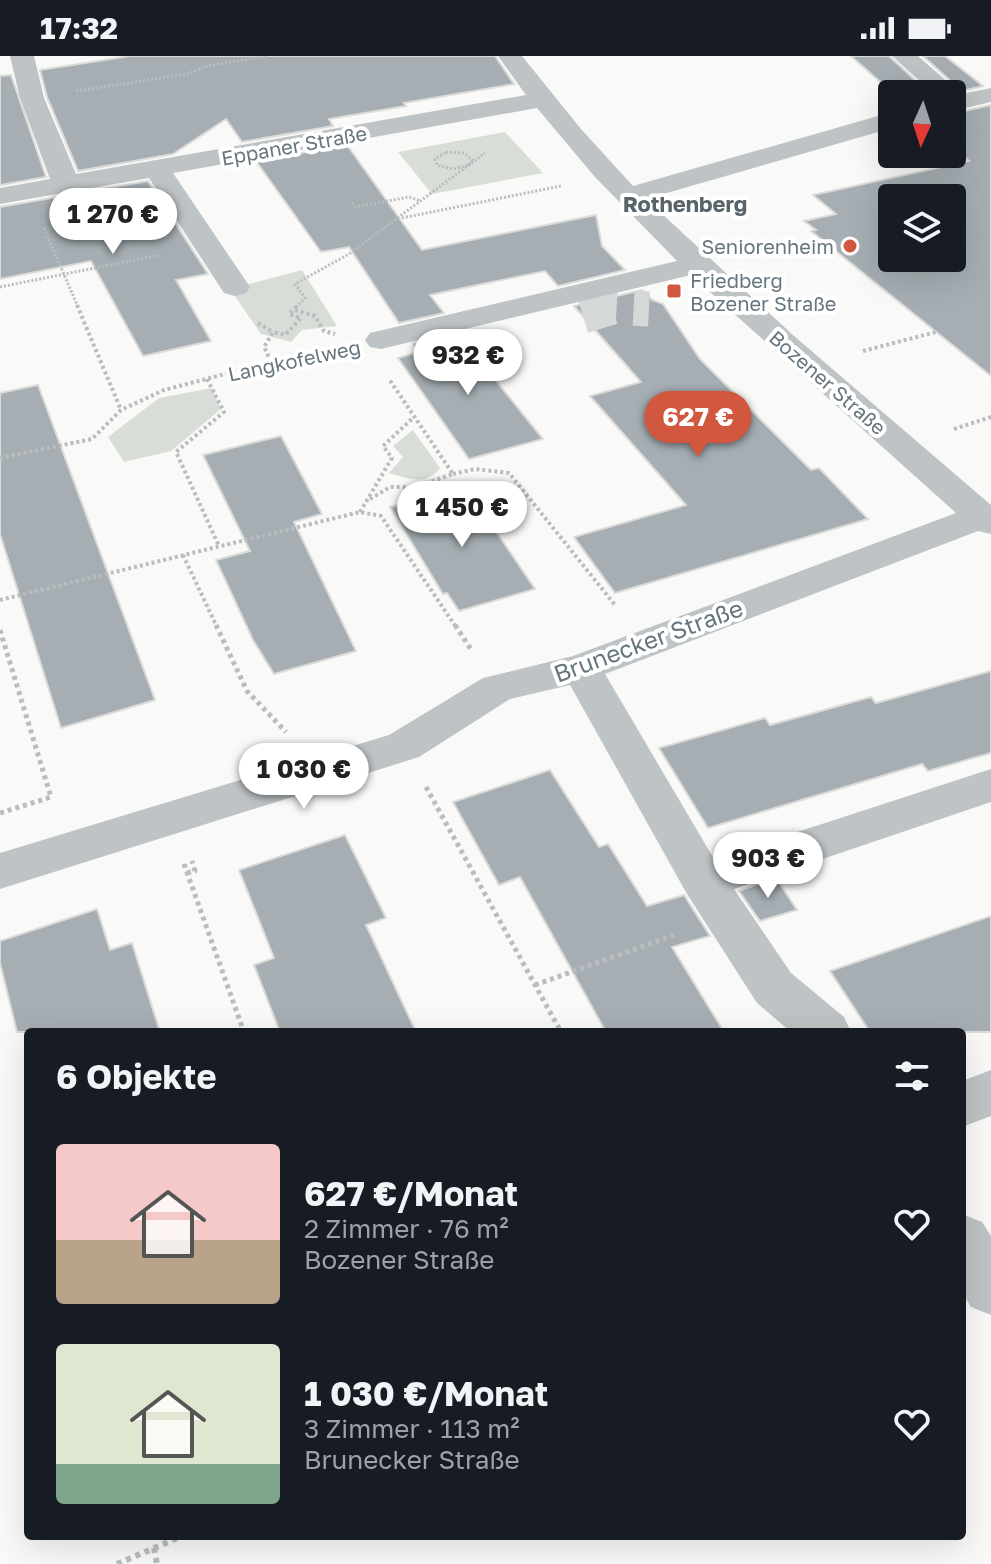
<!DOCTYPE html>
<html lang="de">
<meta charset="utf-8">
<style>
body{margin:0;font-family:"Golos Text",sans-serif;background:#242831;color:#f1f3f6;height:100vh;display:flex;flex-direction:column;font-size:30px;white-space:nowrap}
*{box-sizing:border-box;margin:0}
p{font-size:26px;color:#9ea1a6}
.icon{flex:none;width:44px;height:44px;fill:none;stroke:currentColor;stroke-width:2;stroke-linecap:round;stroke-linejoin:round}
.map{position:relative;flex:1;overflow:hidden}
.drawer{position:absolute;left:24px;top:972px;width:942px;height:512px;display:flex;flex-direction:column;background:#171b24;border-radius:8px;box-shadow:0 8px 32px #0002}
.drawer>*{flex:none}
.needle{width:52px;rotate:183deg}
.fabs{position:absolute;left:878px;top:24px;display:grid;gap:16px}
.fabs a{display:grid;place-items:center;width:88px;height:88px;border-radius:8px;background:#171b24;box-shadow:0 8px 32px #0002;font-size:40px}
.price{position:absolute;translate:-50% -68px;padding:0 18px;border-radius:28px;background:#fff;color:#222;font-size:26px;line-height:52px;filter:drop-shadow(0 2px 4px #0008)}
.price::after{content:'';position:absolute;left:50%;top:48px;width:24px;height:18px;margin-left:-12px;background:inherit;clip-path:polygon(0 0,100% 0,50% 100%)}
.price.selected{background:#d1573f;color:#fff}
ul{padding:0;list-style:none}
li{display:flex;align-items:center;gap:24px;height:200px;padding:0 32px}
li span{display:grid;place-items:center;flex:none;width:224px;height:160px;border-radius:8px;color:#555}
li>.icon{margin-inline-start:auto}
span .icon{width:96px;height:96px;fill:#fffc;stroke-width:1}
li b{font-size:34px}
h2{display:flex;justify-content:space-between;align-items:center;height:96px;padding:0 32px;font-size:34px}
.status{display:flex;justify-content:space-between;align-items:center;height:56px;padding:0 40px;background:#171b24;direction:ltr}
.status svg{height:22px;fill:currentColor}
.map>svg:first-child{display:block}
.green{fill:#d9ddd7}
.building{fill:#a6aeb3;stroke:#dbdbd9;stroke-width:2;fill-rule:evenodd}
.lines{fill:none;stroke-linecap:round;stroke-linejoin:round}
.minor-tunnel{stroke:#d4d8d9;stroke-width:35;stroke-dasharray:35 17;stroke-linecap:butt}
.path-far3{stroke:#b9bdbf;stroke-width:3;stroke-dasharray:2 2;stroke-linecap:butt}
.path-far2{stroke:#b9bdbf;stroke-width:4;stroke-dasharray:3 3;stroke-linecap:butt}
.path-far1{stroke:#b9bdbf;stroke-width:5;stroke-dasharray:4 4;stroke-linecap:butt}
.path{stroke:#b9bdbf;stroke-width:6;stroke-dasharray:5 5;stroke-linecap:butt}
.minor{fill:#bec3c6;fill-rule:evenodd}
.poi-dot{fill:#d1573f;stroke:#fff;stroke-width:3}
.labels{text-anchor:middle;dominant-baseline:central;stroke-width:8;stroke-linejoin:round;paint-order:stroke}
.far-street-label{font-size:20px;fill:#66767f;stroke:#fff}
.far-poi-label{font-size:20px;fill:#66767f;stroke:#fff;text-anchor:end}
.far-neighbourhood-label{font-size:22px;font-weight:bold;fill:#58646a;stroke:#fff}
.street-label{font-size:24px;fill:#66767f;stroke:#fff}
</style>
<div class="status"><b>17:32</b><svg viewBox="0 0 49 12"><path d="M0 12V9h3v3zM5 12V6h3v6zM10 12V3h3v9zM15 12V0h3v12zM26 1h20v11H26zM47 4h2v5h-2z"/></svg></div>
<div class="map">
<svg width="991" height="1508" viewBox="0 0 991 1508">
<rect width="100%" height="100%" fill="#f9f9f7"/>
<!-- green -->
<path class="green" d="M 505,76 L 543,117 L 432,138 L 398,96 Z
M 302,214 L 337,270 L 302,274 L 291,286 L 261,278 L 230,233 Z
M 212,332 L 221,353 L 171,395 L 124,406 L 108,381 L 159,342 Z
M 413,374 L 440,412 C 426,430 409,423 389,417 L 403,401 L 393,390 Z"/>
<!-- building -->
<path class="building" d="M 130,0 L 495,0 L 514,28 L 404,47 L 406,50 L 329,63 L 333,70 L 242,86 L 226,63 L 173,98 L 78,115 L 47,41 L 40,14 Z
M 851,0 L 889,0 L 930,38 L 894,38 Z
M 923,0 L 945,0 L 983,30 L 962,35 Z
M 11,19 L 46,121 L 0,129 L 0,20 Z
M 991,49 L 991,320 L 811,175 L 816,174 L 804,165 L 836,158 L 813,139 L 969,105 L 952,90 L 952,58 ZM 892,142 L 952,142 L 952,202 L 892,202 Z
M 347,89 L 422,194 L 596,159 L 602,190 L 625,214 L 558,230 L 545,215 L 430,239 L 444,257 L 399,267 L 349,191 L 321,196 L 256,105 Z
M 148,125 L 208,218 L 176,224 L 211,285 L 143,300 L 91,205 L 0,223 L 0,151 Z
M 642,234 L 652,244 L 663,248 L 700,303 L 811,414 L 819,412 L 868,463 L 615,537 L 574,481 L 686,449 L 590,340 L 641,326 L 574,250 Z
M 459,277 L 476,300 L 543,383 L 469,403 L 398,302 L 418,296 L 413,288 Z
M 38,329 L 155,644 L 61,672 L 0,478 L 0,337 Z
M 281,380 L 322,458 L 294,466 L 356,595 L 274,618 L 253,584 L 216,504 L 250,495 L 203,399 Z
M 466,431 L 535,533 L 459,555 L 447,537 L 443,538 L 390,451 Z
M 991,615 L 991,697 L 928,715 L 922,708 L 708,772 L 659,692 L 765,662 L 770,669 L 871,641 L 876,647 Z
M 550,714 L 599,791 L 608,788 L 647,850 L 684,839 L 710,880 L 672,891 L 724,976 L 606,976 L 520,821 L 499,829 L 453,746 Z
M 345,779 L 386,862 L 366,869 L 416,976 L 280,976 L 254,909 L 274,902 L 239,814 Z
M 776,822 L 797,854 L 760,865 L 739,835 Z
M 97,853 L 110,894 L 132,887 L 160,976 L 17,976 L 0,907 L 0,885 Z
M 991,860 L 991,976 L 870,976 L 830,915 Z"/>
<g class="lines">
<!-- minor-tunnel -->
<path class="minor-tunnel" d="M 583,260 L 612,251 L 649,253"/>
<!-- path-far3 -->
<path class="path-far3" d="M 76,35 L 187,18 L 208,10 L 268,0
M 446,96 L 464,97 L 472,104 L 469,109 L 453,113 L 437,109 L 435,103 Z
M 352,147 L 356,151 L 409,141 L 421,145
M 402,162 L 561,130
M 44,172 L 78,251
M 0,231 L 160,199
M 296,251 L 305,242 L 295,228 L 349,198 L 485,97"/>
<!-- path-far2 -->
<path class="path-far2" d="M 77,249 L 121,354
M 295,254 L 315,260 L 324,275 L 335,278
M 258,267 L 273,276
M 863,295 L 936,276
M 271,306 L 264,291 L 273,276 L 285,279 L 301,262 L 289,258 L 298,249
M 207,323 L 224,356 L 176,396 L 219,490
M 954,373 L 991,361
M 0,402 L 92,383 L 121,354 L 164,334 L 271,306 L 337,294
M 453,418 L 475,413 L 509,417 L 615,549
M 370,443 L 390,431 L 415,431 L 453,418 L 389,323
M 360,456 L 392,402 L 383,390 L 414,361
M 183,499 L 217,571
M 0,544 L 360,456 L 381,460 L 456,571"/>
<!-- path-far1 -->
<path class="path-far1" d="M 216,569 L 247,635 L 286,676
M 455,569 L 472,595
M 0,574 L 51,741 L 0,757
M 426,731 L 561,976
M 184,808 L 244,976
M 187,817 L 195,815 L 192,805
M 535,929 L 677,878"/>
<!-- path -->
<path class="path" d="M 154,1492 L 157,1508
M 117,1508 L 182,1480"/>
<!-- minor -->
<path class="minor" d="M 10,0 L 34,0 L 44,42 L 76,118 L 526,39 L 498,0 L 522,0 L 581,73 L 633,130 L 892,56 L 892,72 L 646,143 L 794,280 L 991,449 L 991,478 L 978,475 L 605,618 L 714,803 L 991,713 L 991,746 L 734,833 L 791,917 L 844,961 L 851,976 L 791,976 L 757,947 L 687,838 L 570,629 L 510,643 L 419,701 L 0,833 L 0,797 L 389,679 L 483,622 L 573,600 L 956,457 L 691,219 L 381,293 L 370,291 L 365,284 L 370,277 L 677,205 L 595,121 L 537,52 L 173,117 L 250,231 L 246,237 L 235,240 L 224,237 L 149,122 L 0,148 L 0,132 L 50,123 L 20,42 Z
M 892,0 L 918,0 L 961,38 L 991,32 L 991,46 L 952,55 L 952,38 L 934,38 Z
M 991,1014 L 991,1060 L 962,1071 L 962,1025 Z
M 962,1158 L 982,1166 L 991,1180 L 991,1259 L 971,1251 L 962,1236 Z"/>
</g>
<!-- markers -->
<g class="poi-dot">
<circle cx="850" cy="190" r="8"/>
<rect x="666" y="227" width="16" height="16" rx="4"/>
</g>
<g class="labels">
<!-- far-street labels -->
<g class="far-street-label">
<text transform="translate(294 89) rotate(-10)">Eppaner Straße</text>
<text transform="translate(294 304) rotate(-12)">Langkofelweg</text>
<text transform="translate(828 326) rotate(41)">Bozener Straße</text>
</g>
<!-- far-poi labels -->
<g class="far-poi-label">
<text x="834" y="190">Seniorenheim</text>
<text x="690" y="224" text-anchor="start">Friedberg<tspan x="690" dy="23">Bozener Straße</tspan></text>
</g>
<!-- far-neighbourhood labels -->
<g class="far-neighbourhood-label">
<text x="685" y="147">Rothenberg</text>
</g>
<!-- street labels -->
<g class="street-label">
<text transform="translate(648 584) rotate(-20)">Brunecker Straße</text>
</g>
</g>
</svg>
<div class="fabs">
<a><svg class="needle" viewBox="-14 -14 28 28"><path d="M0-13l5 13h-10z" fill="#e53935"/><path d="M0 13l5-13h-10z" fill="#9ea1a6"/></svg></a>
<a><svg class="icon" aria-label="layers" viewBox="0 0 24 24"><path d="M12 4l9 5-9 5-9-5zM3 14l9 5 9-5"/></svg></a>
</div>
<b class="price" style="left:113px;top:200px">1 270 €</b>
<b class="price" style="left:468px;top:341px">932 €</b>
<b class="price selected" style="left:698px;top:403px">627 €</b>
<b class="price" style="left:462px;top:493px">1 450 €</b>
<b class="price" style="left:304px;top:755px">1 030 €</b>
<b class="price" style="left:768px;top:844px">903 €</b>
<section class="drawer">
<h2>6 Objekte<svg class="icon" aria-label="filters" viewBox="0 0 24 24"><path d="M4 7h16M4 17h16"/><circle cx="9" cy="7" r="2"/><circle cx="15" cy="17" r="2"/></svg></h2>
<ul>
<li><span style="background:linear-gradient(#f6c9c9 60%,#b9a48a 0)"><svg class="icon" aria-label="home" viewBox="0 0 24 24"><path d="M3 11l9-7 9 7M6 9v11h12V9"/></svg></span><div><b>627 €/Monat</b><p>2 Zimmer · 76 m²</p><p>Bozener Straße</p></div><svg class="icon" aria-label="heart" viewBox="0 0 24 24"><path d="M12 20l-8-8c-3-5 5-10 8-4 3-6 11-1 8 4z"/></svg></li>
<li><span style="background:linear-gradient(#dfe7d0 75%,#7fa58c 0)"><svg class="icon" aria-label="home" viewBox="0 0 24 24"><path d="M3 11l9-7 9 7M6 9v11h12V9"/></svg></span><div><b>1 030 €/Monat</b><p>3 Zimmer · 113 m²</p><p>Brunecker Straße</p></div><svg class="icon" aria-label="heart" viewBox="0 0 24 24"><path d="M12 20l-8-8c-3-5 5-10 8-4 3-6 11-1 8 4z"/></svg></li>
</ul>
</section>
</div>
